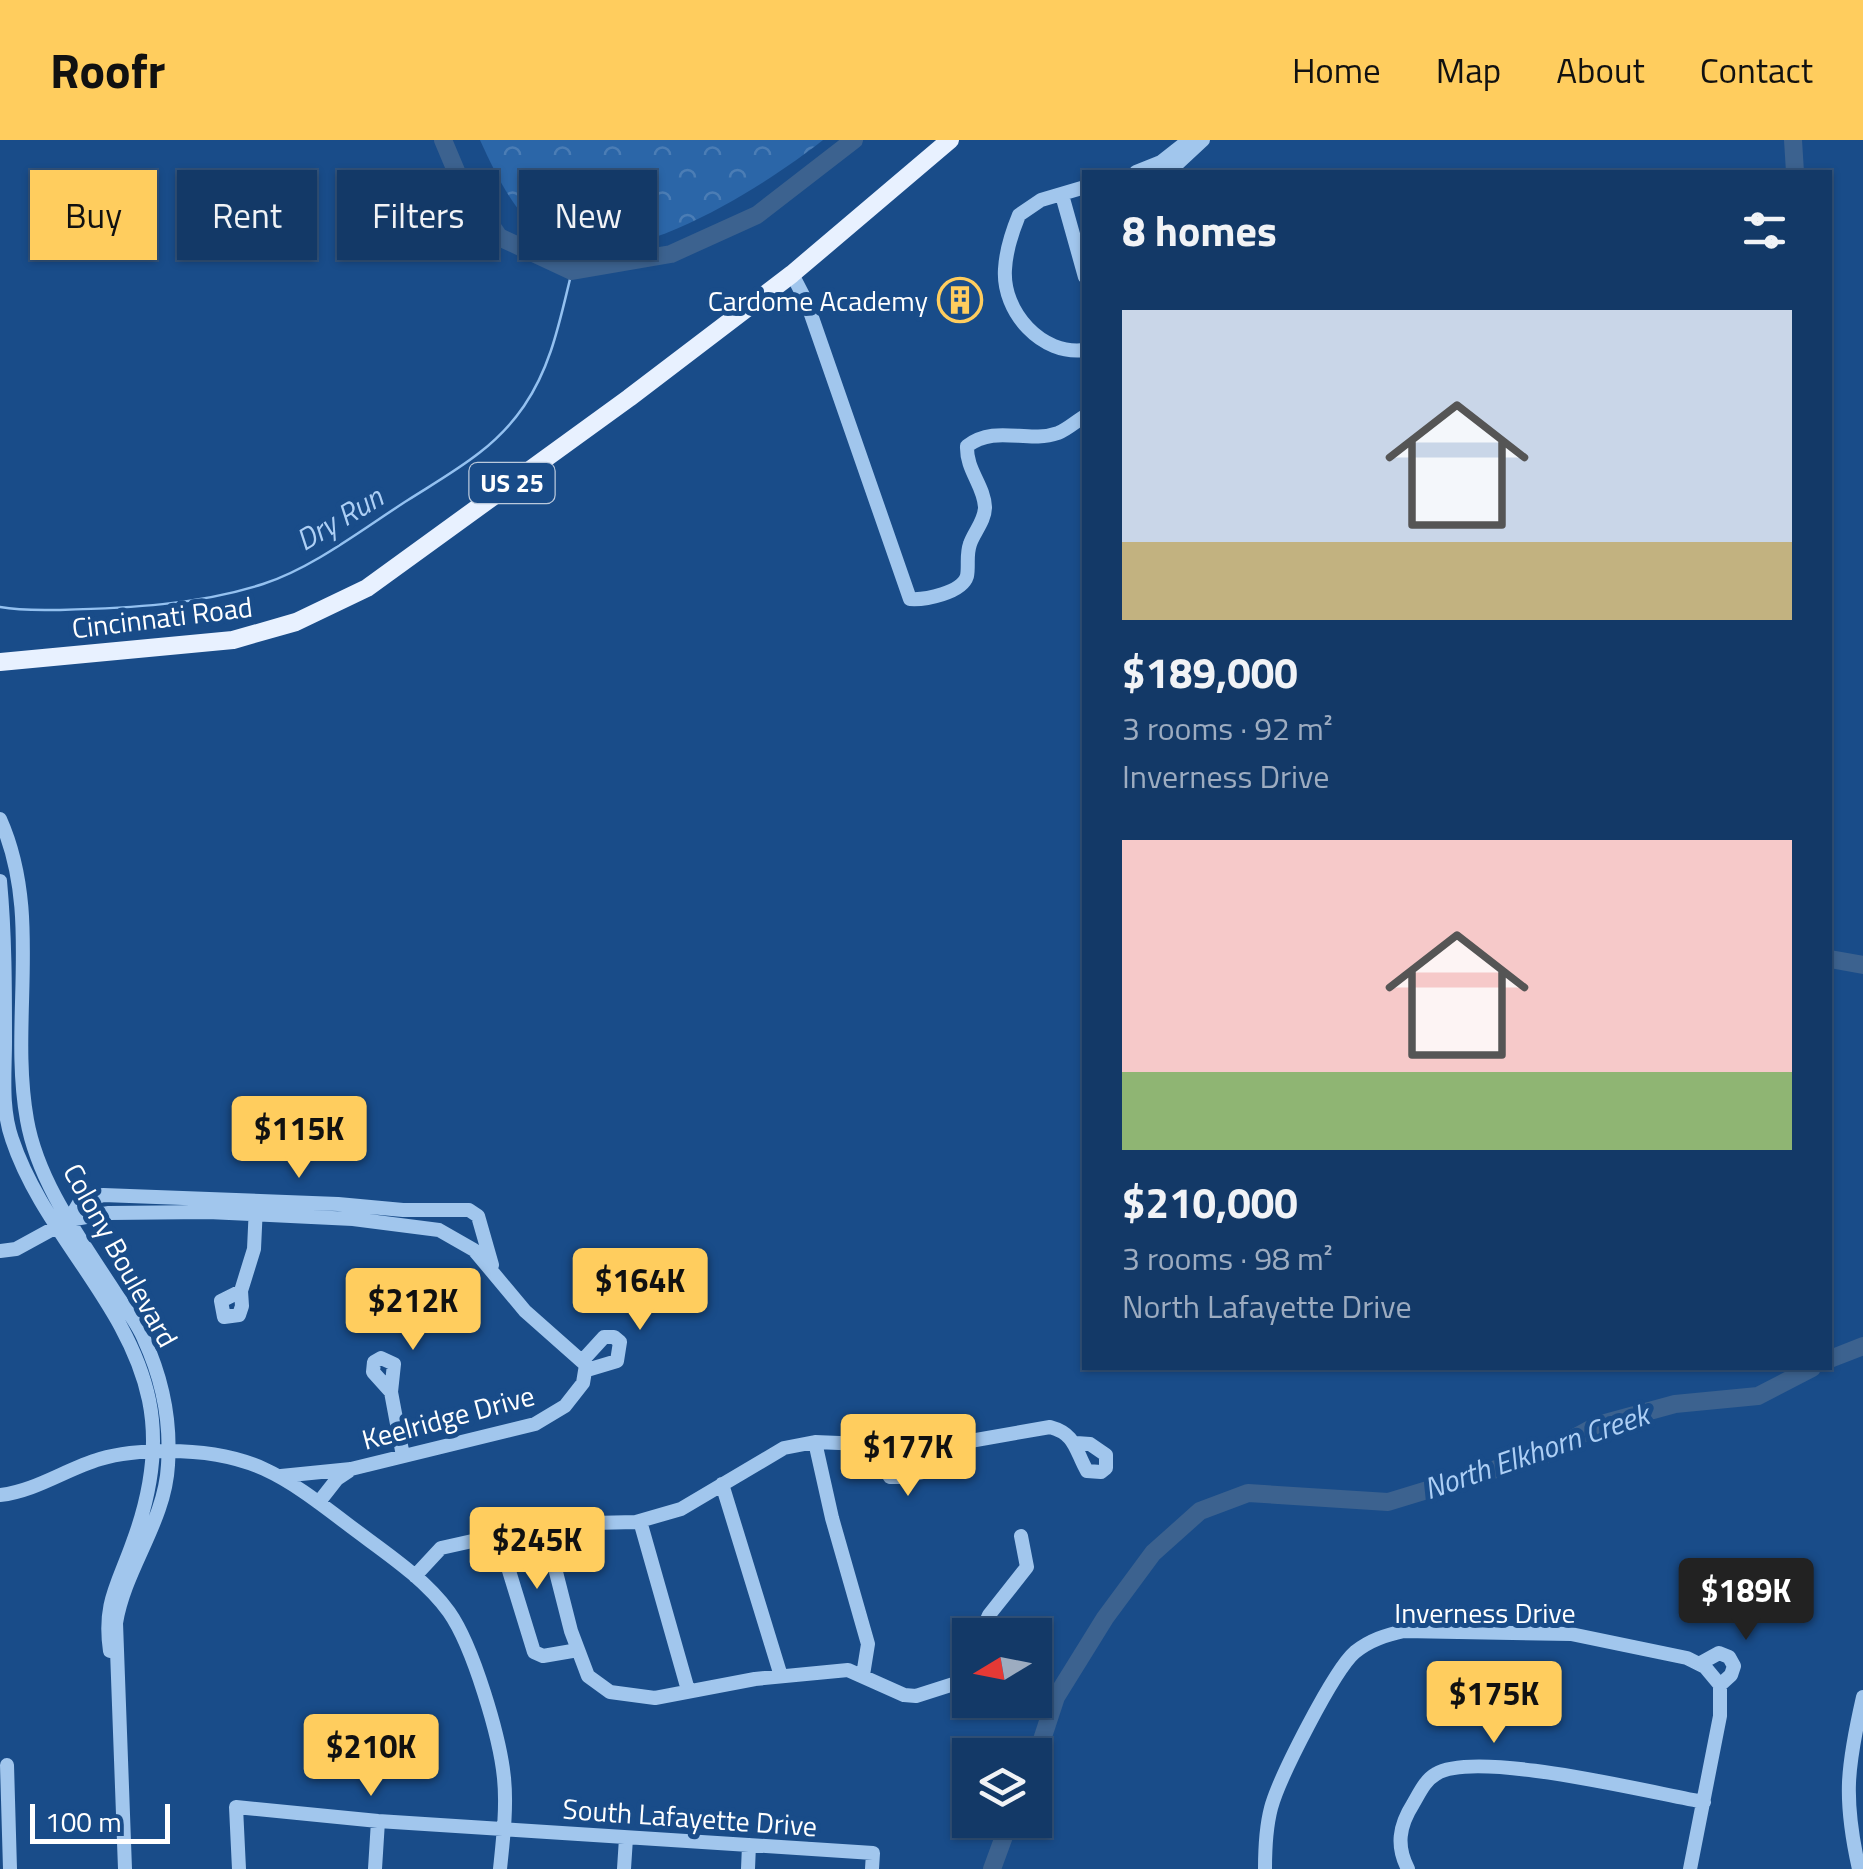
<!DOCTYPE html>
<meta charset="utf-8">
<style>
body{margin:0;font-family:"Titillium Web",sans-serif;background:#204470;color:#f1f3f6;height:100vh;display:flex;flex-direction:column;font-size:38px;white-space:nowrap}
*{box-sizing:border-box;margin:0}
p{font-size:32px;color:#9dacc0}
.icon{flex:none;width:55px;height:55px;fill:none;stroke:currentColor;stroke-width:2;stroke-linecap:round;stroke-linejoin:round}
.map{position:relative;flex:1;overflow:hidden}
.drawer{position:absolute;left:1082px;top:30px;width:750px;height:1200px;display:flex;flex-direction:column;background:#133967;border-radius:0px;box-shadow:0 2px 8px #0004,0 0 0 2px #32537b}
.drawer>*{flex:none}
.guide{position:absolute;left:30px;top:30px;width:902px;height:90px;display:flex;gap:20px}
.needle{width:65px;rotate:260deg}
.tools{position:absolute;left:952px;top:1478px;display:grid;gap:20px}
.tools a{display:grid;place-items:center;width:100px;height:100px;border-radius:0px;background:#133967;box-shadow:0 2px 8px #0004,0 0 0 2px #32537b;font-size:50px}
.scale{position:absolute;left:30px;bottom:25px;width:140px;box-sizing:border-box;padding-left:10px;border:5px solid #fff;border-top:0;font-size:28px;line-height:35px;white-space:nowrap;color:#fff;-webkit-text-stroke:8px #194c89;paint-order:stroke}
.price{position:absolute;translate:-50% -85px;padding:0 22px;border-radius:10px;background:#ffcd5e;color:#111;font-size:32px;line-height:65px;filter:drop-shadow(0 2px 5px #0008)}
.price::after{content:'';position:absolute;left:50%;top:60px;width:30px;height:22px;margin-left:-15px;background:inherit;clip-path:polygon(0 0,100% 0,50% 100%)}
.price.current{background:#222;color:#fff}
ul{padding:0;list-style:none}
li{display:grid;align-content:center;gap:20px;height:530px;padding:0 40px}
li span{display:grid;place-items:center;height:310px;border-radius:0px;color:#555}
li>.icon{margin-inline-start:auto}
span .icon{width:180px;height:180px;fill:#fffc;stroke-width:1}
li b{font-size:42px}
h2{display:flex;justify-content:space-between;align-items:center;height:120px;padding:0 40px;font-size:42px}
.pill{padding:0 35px;border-radius:0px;background:#133967;box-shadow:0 2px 8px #0004,0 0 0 2px #32537b;font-size:35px;line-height:90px}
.pill.current{background:#ffcd5e;color:#111}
header{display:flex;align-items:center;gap:60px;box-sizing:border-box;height:140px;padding:0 50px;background:#ffcd5e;color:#111}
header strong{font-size:48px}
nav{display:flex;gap:55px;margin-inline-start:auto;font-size:35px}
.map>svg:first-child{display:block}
.park{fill:url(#park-crowns)}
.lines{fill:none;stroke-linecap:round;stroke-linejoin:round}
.stream{stroke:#94c1f0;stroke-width:2.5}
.river{stroke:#3c628f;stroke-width:18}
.minor{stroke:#a1c6ed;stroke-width:14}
.major{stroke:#e8f1ff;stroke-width:18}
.labels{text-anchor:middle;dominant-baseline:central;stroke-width:10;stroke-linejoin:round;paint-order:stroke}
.shield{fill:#194c89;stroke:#bac9dc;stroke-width:2.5}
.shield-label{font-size:25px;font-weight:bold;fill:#fff}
.poi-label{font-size:28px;fill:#fff;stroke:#194c89;text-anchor:end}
.street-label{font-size:28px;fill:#fff;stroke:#194c89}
.water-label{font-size:30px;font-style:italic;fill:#adcff5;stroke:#194c89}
</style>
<header>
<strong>Roofr</strong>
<nav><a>Home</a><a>Map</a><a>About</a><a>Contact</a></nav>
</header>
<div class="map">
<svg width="1863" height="1729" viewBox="0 0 1863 1729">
<defs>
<pattern id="park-crowns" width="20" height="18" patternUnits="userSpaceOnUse" patternTransform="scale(2.5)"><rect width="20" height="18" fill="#2b66a8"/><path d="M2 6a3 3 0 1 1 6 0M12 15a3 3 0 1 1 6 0" fill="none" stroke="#4b7db5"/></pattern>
</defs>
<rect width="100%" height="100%" fill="#194c89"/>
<!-- park -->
<path class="park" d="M 480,0 L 823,0 C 769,43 610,148 544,96 C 513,71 496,35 480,0 Z"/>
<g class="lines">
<!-- stream -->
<path class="stream" d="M 0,467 C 21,471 39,470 60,470 C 128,468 198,465 263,444 C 313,428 364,388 408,360 C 452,332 494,310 524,266 C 552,225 560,179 572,131"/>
<!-- river -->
<path class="river" d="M 443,0 L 459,38 L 499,97 L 572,131 L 671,114 L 757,75 L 854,0
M 1793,0 L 1795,32
M 1830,819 L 1863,825
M 1830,1219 L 1863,1206
M 1035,1621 L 1056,1557 L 1105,1478 L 1153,1413 L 1200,1371 L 1248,1353 L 1388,1362 L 1545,1314 L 1598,1285 L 1675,1264 L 1758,1256 L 1812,1228
M 992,1729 L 1010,1680"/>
<!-- minor -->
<path class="minor" d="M 1136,32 L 1161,22 L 1189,0
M 1160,32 L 1174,27 L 1203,0
M 1085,47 L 1041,60 L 1019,75 C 1012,92 1006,111 1005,129 C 1002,172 1042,216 1085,210
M 1062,55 L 1085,137
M 792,134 L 807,163 L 910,459 C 925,460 962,453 967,436 C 969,426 966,415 970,404 C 974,392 985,381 985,367 C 984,345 966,330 967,306 C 996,284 1027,304 1058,293 C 1068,289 1076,281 1085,276
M 0,679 C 43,775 9,880 27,980 C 38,1043 82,1101 116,1154 C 126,1169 138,1184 144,1199 C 162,1238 171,1282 168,1325 C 165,1382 125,1428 116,1483 L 125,1729
M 0,741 C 5,795 5,847 5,901 C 5,933 1,968 12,999 C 43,1093 129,1163 149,1260 C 159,1309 150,1356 133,1402 C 118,1445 103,1463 110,1511
M 69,1080 L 79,1063 L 103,1055 L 338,1064 L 403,1070 L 469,1070 L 478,1076 L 492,1125
M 0,1111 L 16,1109 L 69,1080 L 109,1073 L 208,1072 L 353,1079 L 439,1090 L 474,1110 L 525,1171 L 586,1225 L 583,1243 L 565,1266 L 535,1284 L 351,1329 L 281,1336
M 241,1151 L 254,1109 L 256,1066
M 241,1151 L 242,1166 L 239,1175 L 224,1177 L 221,1161 Z
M 381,1218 L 394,1224 L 391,1252 L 373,1232 L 374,1222 Z
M 583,1220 L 604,1197 L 614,1197 L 620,1202 L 617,1221 L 587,1230
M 391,1252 L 403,1316
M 815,1302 L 832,1378 L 868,1504 L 863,1535
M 867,1302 L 890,1337 L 903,1337 L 931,1330 L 934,1307
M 722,1344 L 781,1536
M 0,1355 C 36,1351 66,1329 100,1319 C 120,1313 147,1311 168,1311 C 250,1311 283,1335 346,1383 C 381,1410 423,1436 449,1472 C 473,1506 500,1597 504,1638 C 507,1667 503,1700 500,1729
M 319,1362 L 337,1339 L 349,1331
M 640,1381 L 688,1550
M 544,1385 L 571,1491 L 588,1536 L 610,1552 L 655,1558 L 755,1539 L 848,1530 L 904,1555 L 916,1556 L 963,1541 L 970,1534
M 498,1395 L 534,1512 L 543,1516 L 578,1510
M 415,1436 L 441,1408 L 549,1384 L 636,1382 L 681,1369 L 784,1308 L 815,1302 L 936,1307 L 1050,1287 C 1076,1294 1075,1310 1087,1331 L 1101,1332 L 1106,1328 L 1106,1315 L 1090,1304 L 1076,1303
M 980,1495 L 989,1475 L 1027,1427 L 1021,1396
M 1699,1524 L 1719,1513 L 1729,1517 L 1734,1526 L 1731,1535 L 1720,1545
M 7,1625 L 10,1729
M 239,1729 L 236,1667 L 378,1681 L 873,1713 L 872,1729
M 375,1729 L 378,1681
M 624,1729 L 626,1698
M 748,1729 L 749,1705
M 1265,1729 C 1265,1709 1266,1687 1271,1668 C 1279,1638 1334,1530 1355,1512 C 1370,1500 1386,1495 1404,1491 L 1571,1494 L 1687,1518 L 1705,1527 L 1720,1545 L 1720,1576 L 1690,1729
M 1408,1729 C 1396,1706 1399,1686 1413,1664 C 1419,1654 1425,1640 1436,1634 C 1476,1609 1652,1653 1704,1662
M 1859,1729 C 1843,1658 1847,1627 1863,1557"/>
<!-- major -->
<path class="major" d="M 0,522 L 233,500 L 296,482 L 367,448 L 629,258 L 792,134 L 950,0"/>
</g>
<!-- icons -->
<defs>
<symbol id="building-ring" viewBox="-11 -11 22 22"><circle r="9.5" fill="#194c89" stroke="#ffcd5e" stroke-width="1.5"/><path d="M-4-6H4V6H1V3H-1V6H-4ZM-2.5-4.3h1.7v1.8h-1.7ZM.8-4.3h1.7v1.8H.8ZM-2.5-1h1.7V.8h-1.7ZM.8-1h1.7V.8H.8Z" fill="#ffcd5e"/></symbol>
</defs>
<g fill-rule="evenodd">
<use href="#building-ring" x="935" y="135" width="50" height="50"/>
</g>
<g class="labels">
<!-- shield labels -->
<rect class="shield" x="469.5" y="323" width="85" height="40" rx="8"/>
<g class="shield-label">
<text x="512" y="343">US 25</text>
</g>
<!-- poi labels -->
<g class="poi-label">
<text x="928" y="160">Cardome Academy</text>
</g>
<!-- street labels -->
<g class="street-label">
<text transform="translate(162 477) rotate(-7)">Cincinnati Road</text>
<text transform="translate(121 1115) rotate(61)">Colony Boulevard</text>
<text transform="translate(448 1277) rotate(-15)">Keelridge Drive</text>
<text x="1485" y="1472">Inverness Drive</text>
<text transform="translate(690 1677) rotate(4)">South Lafayette Drive</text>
</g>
<!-- water labels -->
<g class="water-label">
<text transform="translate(339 378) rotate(-31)">Dry Run</text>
<text transform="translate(1536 1311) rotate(-19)">North Elkhorn Creek</text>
</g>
</g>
</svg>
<div class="tools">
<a><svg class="needle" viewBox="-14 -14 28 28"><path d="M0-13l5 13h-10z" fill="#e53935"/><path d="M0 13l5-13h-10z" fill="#9dacc0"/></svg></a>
<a><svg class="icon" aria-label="layers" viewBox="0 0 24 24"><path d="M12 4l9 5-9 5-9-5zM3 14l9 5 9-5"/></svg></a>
</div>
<div class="scale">100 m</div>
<b class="price" style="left:299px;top:1041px">$115K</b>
<b class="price" style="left:640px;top:1193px">$164K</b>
<b class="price" style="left:413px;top:1213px">$212K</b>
<b class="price" style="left:908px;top:1359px">$177K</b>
<b class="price" style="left:537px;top:1452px">$245K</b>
<b class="price current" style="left:1746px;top:1503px">$189K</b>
<b class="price" style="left:1494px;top:1606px">$175K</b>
<b class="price" style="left:371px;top:1659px">$210K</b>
<div class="guide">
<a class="pill current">Buy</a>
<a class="pill">Rent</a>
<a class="pill">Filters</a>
<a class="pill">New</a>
</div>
<section class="drawer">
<h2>8 homes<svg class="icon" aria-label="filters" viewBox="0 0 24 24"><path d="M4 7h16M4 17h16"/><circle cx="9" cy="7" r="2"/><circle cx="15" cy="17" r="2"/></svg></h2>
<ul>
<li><span style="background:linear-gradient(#c9d6e8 75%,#c2b280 0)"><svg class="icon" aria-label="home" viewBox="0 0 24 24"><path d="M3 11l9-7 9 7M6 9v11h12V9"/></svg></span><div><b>$189,000</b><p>3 rooms · 92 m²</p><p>Inverness Drive</p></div></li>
<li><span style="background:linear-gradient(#f6c9c9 75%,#8fb573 0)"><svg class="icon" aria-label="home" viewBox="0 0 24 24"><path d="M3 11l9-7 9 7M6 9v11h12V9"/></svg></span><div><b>$210,000</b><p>3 rooms · 98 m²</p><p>North Lafayette Drive</p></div></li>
</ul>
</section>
</div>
